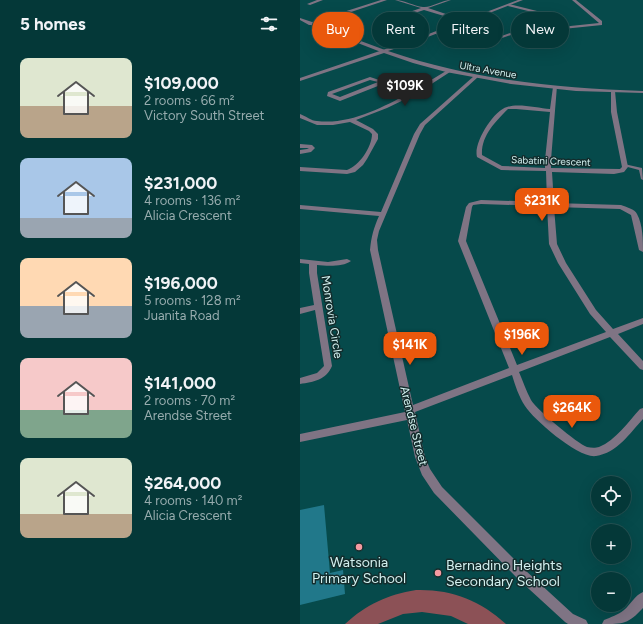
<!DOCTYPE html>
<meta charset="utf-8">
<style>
body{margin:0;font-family:Figtree,sans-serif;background:#124343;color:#f1f3f6;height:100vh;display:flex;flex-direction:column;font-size:15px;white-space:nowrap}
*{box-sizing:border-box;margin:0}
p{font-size:13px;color:#97acae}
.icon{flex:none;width:22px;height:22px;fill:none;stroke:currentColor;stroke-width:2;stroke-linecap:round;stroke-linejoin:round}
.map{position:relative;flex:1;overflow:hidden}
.sheet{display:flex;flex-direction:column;background:#043838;width:300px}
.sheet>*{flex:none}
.hud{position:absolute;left:12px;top:12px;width:271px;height:36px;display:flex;gap:8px}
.fabs{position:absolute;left:291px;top:476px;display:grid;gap:8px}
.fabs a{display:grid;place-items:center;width:40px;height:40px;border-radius:50%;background:#043838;box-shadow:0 4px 16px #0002,0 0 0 1px #255253;font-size:20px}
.price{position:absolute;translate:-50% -34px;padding:0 9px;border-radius:8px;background:#ea580c;color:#fff;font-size:13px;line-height:26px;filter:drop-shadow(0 1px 2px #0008)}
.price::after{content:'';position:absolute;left:50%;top:24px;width:12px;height:9px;margin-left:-6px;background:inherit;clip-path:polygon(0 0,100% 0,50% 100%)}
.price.on{background:#222;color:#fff}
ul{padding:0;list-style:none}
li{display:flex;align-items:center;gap:12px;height:100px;padding:0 20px}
li span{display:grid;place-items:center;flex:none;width:112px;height:80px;border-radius:8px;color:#555}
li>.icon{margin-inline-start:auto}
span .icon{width:48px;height:48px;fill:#fffc;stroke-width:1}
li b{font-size:17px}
h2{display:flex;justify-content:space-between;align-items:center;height:48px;padding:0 20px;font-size:17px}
.chip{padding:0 14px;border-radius:18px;background:#043838;box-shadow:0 4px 16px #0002,0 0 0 1px #255253;font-size:14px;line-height:36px}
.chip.on{background:#ea580c;color:#fff}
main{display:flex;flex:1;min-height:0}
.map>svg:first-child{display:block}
.green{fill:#8c5156}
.building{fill:#21788a}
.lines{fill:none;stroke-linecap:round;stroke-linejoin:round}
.service{fill:#7f7484;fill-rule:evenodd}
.minor{fill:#7f7484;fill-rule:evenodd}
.tertiary{fill:#7f7484;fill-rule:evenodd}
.poi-dot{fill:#f49aa1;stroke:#132c2c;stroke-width:1.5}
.labels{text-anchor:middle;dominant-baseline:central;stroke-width:3;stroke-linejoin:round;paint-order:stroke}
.far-street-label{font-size:10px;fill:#d2f0ef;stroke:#132c2c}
.street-label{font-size:12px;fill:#d2f0ef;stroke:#132c2c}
.near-poi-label{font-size:14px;fill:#d2f0ef;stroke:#132c2c}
</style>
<main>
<section class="sheet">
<h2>5 homes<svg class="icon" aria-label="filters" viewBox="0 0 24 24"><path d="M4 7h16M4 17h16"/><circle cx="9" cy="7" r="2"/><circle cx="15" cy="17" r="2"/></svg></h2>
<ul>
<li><span style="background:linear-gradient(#dfe7d0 60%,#b9a48a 0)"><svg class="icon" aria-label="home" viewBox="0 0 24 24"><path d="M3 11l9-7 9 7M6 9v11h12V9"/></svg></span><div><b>$109,000</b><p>2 rooms · 66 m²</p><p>Victory South Street</p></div></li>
<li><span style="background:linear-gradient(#a9c7e8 75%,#9aa5b1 0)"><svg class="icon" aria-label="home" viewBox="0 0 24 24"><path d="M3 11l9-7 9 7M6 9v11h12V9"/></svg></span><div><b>$231,000</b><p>4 rooms · 136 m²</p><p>Alicia Crescent</p></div></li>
<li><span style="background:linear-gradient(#ffd9b3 60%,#9aa5b1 0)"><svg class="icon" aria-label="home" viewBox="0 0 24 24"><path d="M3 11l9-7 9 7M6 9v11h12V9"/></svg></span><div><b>$196,000</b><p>5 rooms · 128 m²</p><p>Juanita Road</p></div></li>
<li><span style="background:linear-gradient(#f6c9c9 65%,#7fa58c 0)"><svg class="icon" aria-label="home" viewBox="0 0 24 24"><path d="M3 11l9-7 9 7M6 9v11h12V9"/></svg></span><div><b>$141,000</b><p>2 rooms · 70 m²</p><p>Arendse Street</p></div></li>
<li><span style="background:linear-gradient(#dfe7d0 70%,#b9a48a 0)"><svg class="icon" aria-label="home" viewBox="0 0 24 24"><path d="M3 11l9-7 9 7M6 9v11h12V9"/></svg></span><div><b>$264,000</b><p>4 rooms · 140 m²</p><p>Alicia Crescent</p></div></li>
</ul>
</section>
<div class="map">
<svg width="343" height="624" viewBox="0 0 343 624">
<rect width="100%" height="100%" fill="#064a4b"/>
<!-- green -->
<path class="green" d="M 116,590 C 151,589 180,600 206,624 L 168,624 L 151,616 L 122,612 L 103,614 L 78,624 L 45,624 C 67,604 87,595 116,590 Z"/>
<!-- building -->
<path class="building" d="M 24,505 L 30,573 L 43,570 L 45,594 L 0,605 L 0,510 Z"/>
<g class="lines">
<!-- service -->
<path class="service" d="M 324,164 L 342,168 L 343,180 L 341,179 L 339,170 L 324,166 Z"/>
<!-- minor -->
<path class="minor" d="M 17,0 L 23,0 L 10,5 L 7,4 Z
M 81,0 L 87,0 L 15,24 L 85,50 L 85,52 L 81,52 L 11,25 L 9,25 L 0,20 L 0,18 L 12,22 Z
M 95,0 C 105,0 113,6 123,7 C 131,8 142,0 151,0 L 128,8 L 167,21 L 164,22 L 124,10 L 72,27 L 72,25 L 121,8 Z
M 272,0 L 276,0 L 302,21 L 302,25 L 214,34 L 179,46 L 170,46 L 133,33 L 135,32 L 172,44 L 179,44 L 213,32 L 299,23 Z
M 209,4 L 237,11 L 238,12 L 236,13 L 208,6 Z
M 146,71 L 150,72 L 116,94 L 87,108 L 56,120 L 73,129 L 78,134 L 78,139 L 67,159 L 63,165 L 55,172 L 47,174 L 0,171 L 0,167 L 47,170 C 59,166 72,147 72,134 L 69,131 L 50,122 L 33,125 L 17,125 L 0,118 L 0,114 C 6,116 11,121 17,121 C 49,125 82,108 109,93 L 83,84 L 40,101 L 27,96 L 28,92 L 70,77 L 113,91 ZM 70,80 L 78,82 L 40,97 L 32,94 Z
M 174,76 L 178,77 L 125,125 L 120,134 L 79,231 L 77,240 L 78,250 L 113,405 L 209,368 L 158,241 L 166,207 L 169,203 L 181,200 L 247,202 L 246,171 L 201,170 L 177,157 C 173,143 194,110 207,107 C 218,103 238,108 250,109 L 253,87 L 257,86 L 251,160 L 251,168 L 320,169 L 322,167 L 311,112 L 311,91 L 313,90 L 315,91 L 317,112 L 328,167 L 324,172 L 314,174 L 252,172 L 254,203 L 321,205 C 326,207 335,209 337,214 C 343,225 343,240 343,252 L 339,250 L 331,215 L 320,209 L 254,207 L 257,244 L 266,263 L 296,310 L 313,329 L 343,318 L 343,324 L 318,334 L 343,361 L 343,370 L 340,369 L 310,337 L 219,372 C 223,381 226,391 231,400 C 236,409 278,444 287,447 C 291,448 296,448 299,447 C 316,440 328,422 340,409 L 343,408 L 343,419 C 330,433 317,453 296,456 C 279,459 234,420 225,406 C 219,397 215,385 212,375 L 115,412 L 125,457 L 130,469 L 142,487 L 225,570 L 273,614 L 286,620 L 288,624 L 268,624 L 265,622 L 217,578 L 134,493 L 122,475 L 115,457 L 107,420 L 0,442 L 0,434 L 105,412 L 70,250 C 71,237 74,227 79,216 L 0,209 L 0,205 L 81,212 L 114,134 L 120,124 ZM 208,109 L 216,109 L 250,112 L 245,160 L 245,168 L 202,166 L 182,155 C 181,136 195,122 208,109 ZM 181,204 L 247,206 L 249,244 L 258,263 L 290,314 L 306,332 L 217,365 L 166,241 L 172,207 L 173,205 Z
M 0,144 L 12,145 L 15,148 L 11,152 L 0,154 L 0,150 L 7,149 L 9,148 L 0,148 Z
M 0,259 L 28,262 L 47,259 L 51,261 C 43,267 27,266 17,265 L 17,273 L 32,366 C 26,380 14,382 0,384 L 0,378 L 17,373 L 24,366 L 15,310 L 0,314 L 0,308 L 14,305 L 9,273 L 9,264 L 0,263 Z
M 343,592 L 343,608 C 328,624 324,624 302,624 L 304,620 C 311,617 318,615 324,610 C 331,604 335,595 343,592 Z"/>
<!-- tertiary -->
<path class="tertiary" d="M 218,0 L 223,0 L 120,40 L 88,51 C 173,80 254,88 343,91 L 343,93 L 276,91 L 211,84 L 146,72 L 113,63 L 84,53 L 0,81 L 0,78 L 118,38 Z"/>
</g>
<!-- markers -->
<g class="poi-dot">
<circle cx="59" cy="547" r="4"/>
<circle cx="138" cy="573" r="4"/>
</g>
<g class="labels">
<!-- far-street labels -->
<g class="far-street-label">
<text transform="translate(188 70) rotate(10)">Ultra Avenue</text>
<text transform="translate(251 161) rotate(2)">Sabatini Crescent</text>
</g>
<!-- street labels -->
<g class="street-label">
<text transform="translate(32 317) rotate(81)">Monrovia Circle</text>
<text transform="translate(114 426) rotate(76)">Arendse Street</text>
</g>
<!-- near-poi labels -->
<g class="near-poi-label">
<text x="59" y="562">Watsonia<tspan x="59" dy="16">Primary School</tspan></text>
<text x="146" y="565" text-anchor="start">Bernadino Heights<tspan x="146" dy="16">Secondary School</tspan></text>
</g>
</g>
</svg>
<div class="fabs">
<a><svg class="icon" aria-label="locate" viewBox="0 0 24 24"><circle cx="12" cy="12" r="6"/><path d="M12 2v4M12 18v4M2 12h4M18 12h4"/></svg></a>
<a>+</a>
<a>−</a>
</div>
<b class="price on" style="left:105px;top:107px">$109K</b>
<b class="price" style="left:242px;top:222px">$231K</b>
<b class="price" style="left:222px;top:356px">$196K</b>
<b class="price" style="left:110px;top:366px">$141K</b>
<b class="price" style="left:272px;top:429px">$264K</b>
<div class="hud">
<a class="chip on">Buy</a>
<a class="chip">Rent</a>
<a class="chip">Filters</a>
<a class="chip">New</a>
</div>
</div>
</main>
